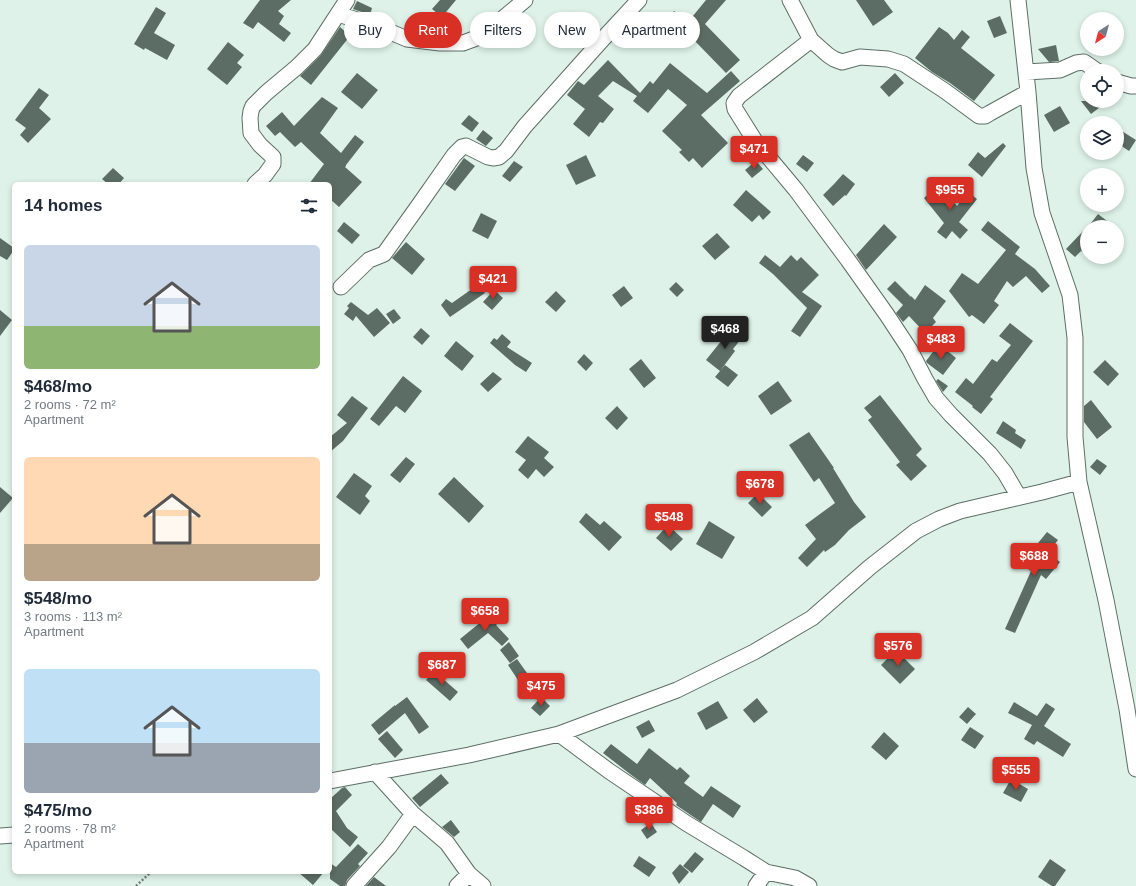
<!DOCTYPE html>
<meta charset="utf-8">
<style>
body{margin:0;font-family:Helvetica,sans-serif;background:#f2f2f3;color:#1f2937;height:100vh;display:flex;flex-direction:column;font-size:15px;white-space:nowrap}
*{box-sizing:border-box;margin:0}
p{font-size:13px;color:#747a83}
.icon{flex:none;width:22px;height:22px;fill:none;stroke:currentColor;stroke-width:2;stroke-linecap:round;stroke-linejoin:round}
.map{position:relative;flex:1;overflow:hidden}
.side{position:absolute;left:12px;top:182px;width:320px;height:692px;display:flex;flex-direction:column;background:#fff;border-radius:6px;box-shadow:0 2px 6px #0003}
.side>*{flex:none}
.hud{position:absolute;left:344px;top:12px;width:380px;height:36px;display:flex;gap:8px}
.needle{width:26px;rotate:216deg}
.controls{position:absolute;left:1080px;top:12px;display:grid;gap:8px}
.controls a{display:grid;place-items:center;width:44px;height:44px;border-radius:50%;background:#fff;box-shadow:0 2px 6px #0003;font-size:20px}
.price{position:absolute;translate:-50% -34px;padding:0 9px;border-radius:4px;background:#d93025;color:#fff;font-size:13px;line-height:26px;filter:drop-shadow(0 1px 2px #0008)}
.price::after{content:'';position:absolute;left:50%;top:24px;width:12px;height:9px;margin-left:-6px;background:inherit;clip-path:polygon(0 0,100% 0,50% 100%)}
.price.active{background:#222;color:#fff}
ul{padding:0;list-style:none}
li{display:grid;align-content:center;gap:8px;height:212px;padding:0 12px}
li span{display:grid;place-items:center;height:124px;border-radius:6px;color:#555}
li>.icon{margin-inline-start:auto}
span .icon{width:72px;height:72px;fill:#fffc;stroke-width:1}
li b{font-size:17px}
h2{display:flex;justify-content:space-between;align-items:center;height:48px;padding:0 12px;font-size:17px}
.tag{padding:0 14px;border-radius:18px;background:#fff;box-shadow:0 2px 6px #0003;font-size:14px;line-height:36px}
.tag.active{background:#d93025;color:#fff}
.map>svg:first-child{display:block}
.building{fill:#5c6d65}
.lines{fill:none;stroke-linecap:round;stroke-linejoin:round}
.minor-casing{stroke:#5d6e66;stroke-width:17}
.path{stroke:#74817b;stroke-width:2.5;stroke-dasharray:2 2;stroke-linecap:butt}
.minor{stroke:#fff;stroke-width:15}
</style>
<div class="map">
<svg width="1136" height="886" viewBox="0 0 1136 886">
<rect width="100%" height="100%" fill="#def2e9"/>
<!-- building -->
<path class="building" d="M 260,0 L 291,0 L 278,11 L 284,16 L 279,24 L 291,33 L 284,42 L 258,22 L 253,29 L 243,23 Z
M 440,0 L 456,0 L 442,17 L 432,9 Z
M 706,0 L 726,0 L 705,24 L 740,60 L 726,73 L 692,38 L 690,40 L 666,21 L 674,11 L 688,22 Z
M 856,0 L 884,0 L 893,12 L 873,26 Z
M 357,1 L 372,8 L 370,15 L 353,9 Z
M 156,7 L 166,13 L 154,33 L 175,45 L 167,60 L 145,48 L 144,50 L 134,44 Z
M 1000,16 L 1007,33 L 994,38 L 987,21 Z
M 340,27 L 350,36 L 311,85 L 300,76 L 321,55 Z
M 939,27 L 948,33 L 954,40 L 962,30 L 970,37 L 961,48 L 995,75 L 974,101 L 950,83 L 932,72 L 915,58 Z
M 228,42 L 244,55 L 237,63 L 242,67 L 227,85 L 207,69 Z
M 1056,45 L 1059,61 L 1049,62 L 1038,49 Z
M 608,60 L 640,93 L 650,81 L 653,84 L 670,63 L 707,93 L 731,71 L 740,81 L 701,115 L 728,143 L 702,168 L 693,158 L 689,162 L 679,152 L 682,150 L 662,131 L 687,105 L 668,89 L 648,113 L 633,101 L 637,96 L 613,81 L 598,96 L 614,109 L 603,123 L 600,122 L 589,137 L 573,124 L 585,109 L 567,95 L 578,81 L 584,85 Z
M 357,73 L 378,90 L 362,109 L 341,92 Z
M 895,73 L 904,83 L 889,97 L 880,87 Z
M 39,88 L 49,95 L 39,108 L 51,119 L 28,143 L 20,135 L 26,128 L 15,120 Z
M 322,97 L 338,108 L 320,133 L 341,153 L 355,135 L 364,142 L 346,165 L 346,166 L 345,167 L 362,182 L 339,207 L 330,199 L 330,184 L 309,184 L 324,164 L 301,142 L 295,147 L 280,132 L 275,136 L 266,126 L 282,112 L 294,126 Z
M 1081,101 L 1108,101 L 1091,114 Z
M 1060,106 L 1070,123 L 1054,132 L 1044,115 Z
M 469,115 L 479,123 L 472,132 L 461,124 Z
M 1117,128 L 1136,140 L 1129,151 L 1117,143 Z
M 483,130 L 493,138 L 486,146 L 476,139 Z
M 1003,143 L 1006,146 L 982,177 L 968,165 L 978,152 L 985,158 Z
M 586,155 L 596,176 L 576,185 L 566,165 Z
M 803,155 L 814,163 L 807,172 L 796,164 Z
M 464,158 L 475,166 L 455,191 L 445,184 Z
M 514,161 L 523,167 L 510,182 L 502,176 Z
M 756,161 L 763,169 L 752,178 L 745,170 Z
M 113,168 L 124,178 L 119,184 L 108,184 L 102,179 Z
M 843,174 L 855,184 L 846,196 L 845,195 L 833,206 L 823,195 L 835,183 Z
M 939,185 L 957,206 L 968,192 L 977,199 L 959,222 L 968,230 L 960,239 L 952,231 L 946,239 L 937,232 L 944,223 L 924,198 Z
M 746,190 L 771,212 L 763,220 L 759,215 L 752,222 L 733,205 Z
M 481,213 L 497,221 L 488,239 L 472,231 Z
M 1098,214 L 1115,227 L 1088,227 Z
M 988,221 L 1020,247 L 1015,254 L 1035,269 L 1050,286 L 1042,293 L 1026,276 L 1013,287 L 1007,281 L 994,301 L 999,305 L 984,324 L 972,315 L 969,317 L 949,291 L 962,273 L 978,284 L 1006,250 L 981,230 Z
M 344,222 L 360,235 L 352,244 L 337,231 Z
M 884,224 L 897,237 L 866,270 L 856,255 Z
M 1087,227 L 1087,255 L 1081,251 L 1075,257 L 1066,249 Z
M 717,233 L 730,247 L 715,260 L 702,246 Z
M 0,238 L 14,248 L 14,250 L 7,260 L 0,256 Z
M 406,242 L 425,259 L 412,275 L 392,258 Z
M 765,255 L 780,267 L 791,255 L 797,261 L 801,257 L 819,275 L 802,292 L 822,306 L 800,337 L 791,331 L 807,308 L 773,274 L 759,263 Z
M 895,281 L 911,297 L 911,296 L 915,300 L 925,285 L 946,301 L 933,318 L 936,322 L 925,333 L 909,316 L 903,322 L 896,313 L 903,305 L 887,289 Z
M 676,282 L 684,290 L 677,297 L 669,289 Z
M 479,284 L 485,293 L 450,317 L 441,305 L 446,299 L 452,303 Z
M 624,286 L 633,298 L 621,307 L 612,295 Z
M 494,290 L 503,298 L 492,310 L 483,302 Z
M 556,291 L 566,301 L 556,312 L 545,302 Z
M 351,302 L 368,315 L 377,308 L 390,323 L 374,337 L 356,316 L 353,321 L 344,314 L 349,308 L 347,306 Z
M 394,309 L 401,318 L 393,324 L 386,314 Z
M 0,310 L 12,320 L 0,336 Z
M 1010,323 L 1033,341 L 990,397 L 993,399 L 981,414 L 972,407 L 973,406 L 955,392 L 966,378 L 973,384 L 992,359 L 997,362 L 1011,345 L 999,336 Z
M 735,327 L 745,334 L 733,349 L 735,351 L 720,371 L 706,360 L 722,340 L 723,342 Z
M 421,328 L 430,336 L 422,345 L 413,337 Z
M 502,334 L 511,342 L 507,347 L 532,363 L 526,372 L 515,365 L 490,343 L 494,338 L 497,340 Z
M 456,341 L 474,356 L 462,371 L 444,356 Z
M 939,344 L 956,358 L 943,375 L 927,363 L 926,361 Z
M 584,354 L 593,363 L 586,371 L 577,362 Z
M 641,359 L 656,378 L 644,388 L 629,369 Z
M 1105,360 L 1119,374 L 1108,386 L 1093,372 Z
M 725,365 L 738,375 L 728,387 L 715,377 Z
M 493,372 L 502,379 L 488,392 L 480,384 Z
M 403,376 L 422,391 L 405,413 L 396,406 L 379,426 L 370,419 Z
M 938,379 L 948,386 L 943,392 L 936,381 Z
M 778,381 L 792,401 L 771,415 L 758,396 Z
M 880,395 L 922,449 L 916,455 L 927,466 L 911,481 L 896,465 L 900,462 L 868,420 L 872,417 L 864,408 Z
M 352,396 L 368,408 L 343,441 L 330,452 L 330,437 L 347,423 L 337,415 Z
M 1091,400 L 1112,427 L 1097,439 L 1084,422 L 1084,406 Z
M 617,406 L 628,418 L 617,430 L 605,418 Z
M 1003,421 L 1016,430 L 1015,433 L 1026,440 L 1021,449 L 996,433 Z
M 809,432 L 834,468 L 833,468 L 854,502 L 866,517 L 849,530 L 835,545 L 825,552 L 824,550 L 807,567 L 798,558 L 816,539 L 805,525 L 835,503 L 819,478 L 814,482 L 789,445 Z
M 528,436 L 549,452 L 544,458 L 554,467 L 544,477 L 536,469 L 528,479 L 518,470 L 526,460 L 515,452 Z
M 406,457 L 415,464 L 400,483 L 390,475 Z
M 1097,459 L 1107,466 L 1100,475 L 1090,467 Z
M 354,473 L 372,486 L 365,496 L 370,501 L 360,515 L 336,497 Z
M 454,477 L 484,506 L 469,523 L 438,494 Z
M 0,487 L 13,498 L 0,513 Z
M 758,493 L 772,507 L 762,517 L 748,503 Z
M 586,513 L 600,525 L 604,521 L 622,537 L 609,551 L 579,522 Z
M 709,521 L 735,537 L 722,559 L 696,544 Z
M 668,525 L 683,539 L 671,551 L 656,538 Z
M 1047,532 L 1058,540 L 1048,553 L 1060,562 L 1046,579 L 1041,575 L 1015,633 L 1005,629 L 1031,571 L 1021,564 Z
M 492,613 L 500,621 L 496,625 L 509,639 L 502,646 L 488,633 L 468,649 L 460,639 Z
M 509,642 L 519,656 L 510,663 L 500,650 Z
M 896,650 L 915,669 L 900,684 L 881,665 Z
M 517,659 L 527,673 L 518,680 L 508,665 Z
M 434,671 L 458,692 L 450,701 L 426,680 Z
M 407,697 L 429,727 L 419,734 L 405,713 L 379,735 L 371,725 L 395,705 L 395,706 Z
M 541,697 L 550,706 L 540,716 L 531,708 Z
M 757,698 L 768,712 L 754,723 L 743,710 Z
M 718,701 L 728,718 L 706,730 L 697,713 Z
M 1014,702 L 1037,716 L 1046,703 L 1055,709 L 1044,726 L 1071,744 L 1063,757 L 1037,741 L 1034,745 L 1024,739 L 1032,725 L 1008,713 Z
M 968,707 L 976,714 L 967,724 L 959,717 Z
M 649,720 L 655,731 L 642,738 L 636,727 Z
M 970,727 L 984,736 L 975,749 L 961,740 Z
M 387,731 L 403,750 L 395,758 L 378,739 Z
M 884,732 L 899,746 L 886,760 L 871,747 Z
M 611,744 L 637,764 L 649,748 L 677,770 L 680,767 L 690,776 L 684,783 L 703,797 L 711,786 L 741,806 L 733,818 L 713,804 L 701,822 L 676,805 L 677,803 L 650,778 L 645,785 L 630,774 L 603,753 Z
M 441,774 L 449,783 L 420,807 L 412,798 Z
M 1011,779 L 1028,789 L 1021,802 L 1003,793 Z
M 345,787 L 352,795 L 336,811 L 347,828 L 358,837 L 350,847 L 330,828 L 330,799 L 342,788 Z
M 451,820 L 460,832 L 454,837 L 442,827 Z
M 651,823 L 657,832 L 647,839 L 641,830 Z
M 358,844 L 368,853 L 358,864 L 360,866 L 347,880 L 345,886 L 340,886 L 330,879 L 330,863 L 336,867 Z
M 695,852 L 704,859 L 692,873 L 683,866 Z
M 639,856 L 656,867 L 649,877 L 633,866 Z
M 1050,859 L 1066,870 L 1055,886 L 1052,886 L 1038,877 Z
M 680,864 L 689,872 L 679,884 L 672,873 Z
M 298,872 L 324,872 L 313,885 Z
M 374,877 L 386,886 L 366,886 Z"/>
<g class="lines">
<defs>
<path id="minor" d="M 790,0 L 811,40 L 828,55 L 834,59 L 842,62 L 860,57 L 888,59 L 904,64 L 945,91 L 979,116 L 985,116 L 990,113 L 1028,92
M 1018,0 L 1028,92 L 1034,168 L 1042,213 L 1070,295 L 1075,338 L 1075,437 L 1079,482 L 1106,600 L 1127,709 L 1136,769
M 338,14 L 376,26 L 407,39 L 440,43 L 463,43 L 482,36 L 525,0
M 811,40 L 739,96 L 734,103 L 735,109 L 755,141 L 796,190 L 848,260 L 887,315 L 910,350 L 925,379 L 936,398 L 951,415 L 990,454 L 1005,473 L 1019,497
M 1026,72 L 1060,70 L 1076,63 L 1084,62 L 1097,71
M 1117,82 L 1131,86 L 1136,86
M 255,184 L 265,175 L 273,164 L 273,157 L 260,145 L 251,133 L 250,118 L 251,111 L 253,106 L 266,93 L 297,67 L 315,49 L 347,0
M 341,287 L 369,260 L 384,254 L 419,205 L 454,155 L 462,147 L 466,146 L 488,157 L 493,158 L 499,157 L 506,151 L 525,126 L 601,41 L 639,0
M 559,734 L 609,771 L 686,823 L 744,858 L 766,872 L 795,878 L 809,886
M 375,772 L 413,814 L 447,843 L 469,874 L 483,886
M 330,781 L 469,755 L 559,734 L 677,690 L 754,652 L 812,618 L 870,567 L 916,531 L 939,519 L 960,511 L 1042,492 L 1079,482
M 0,836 L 14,835
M 354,886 L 389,847 L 413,814
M 457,886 L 469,874
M 756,886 L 766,872"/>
</defs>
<!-- minor casing -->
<use href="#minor" class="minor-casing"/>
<!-- path -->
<path class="path" d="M 136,886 L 151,872"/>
<!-- minor -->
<use href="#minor" class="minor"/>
</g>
</svg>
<div class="controls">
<a><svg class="needle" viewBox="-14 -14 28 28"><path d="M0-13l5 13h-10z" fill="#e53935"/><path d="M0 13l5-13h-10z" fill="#747a83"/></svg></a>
<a><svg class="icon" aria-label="locate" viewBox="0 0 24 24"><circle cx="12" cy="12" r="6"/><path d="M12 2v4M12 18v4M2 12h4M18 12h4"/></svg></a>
<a><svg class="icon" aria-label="layers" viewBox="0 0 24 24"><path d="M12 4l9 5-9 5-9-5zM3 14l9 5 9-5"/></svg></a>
<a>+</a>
<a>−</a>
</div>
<b class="price" style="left:754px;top:170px">$471</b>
<b class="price" style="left:950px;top:211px">$955</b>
<b class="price" style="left:493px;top:300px">$421</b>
<b class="price active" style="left:725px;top:350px">$468</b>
<b class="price" style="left:941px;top:360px">$483</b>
<b class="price" style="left:760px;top:505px">$678</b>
<b class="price" style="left:669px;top:538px">$548</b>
<b class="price" style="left:1034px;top:577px">$688</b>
<b class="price" style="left:485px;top:632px">$658</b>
<b class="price" style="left:898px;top:667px">$576</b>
<b class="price" style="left:442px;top:686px">$687</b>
<b class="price" style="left:541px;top:707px">$475</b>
<b class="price" style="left:1016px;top:791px">$555</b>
<b class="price" style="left:649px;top:831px">$386</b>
<div class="hud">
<a class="tag">Buy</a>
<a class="tag active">Rent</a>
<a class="tag">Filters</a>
<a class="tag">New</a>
<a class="tag">Apartment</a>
</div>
<section class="side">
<h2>14 homes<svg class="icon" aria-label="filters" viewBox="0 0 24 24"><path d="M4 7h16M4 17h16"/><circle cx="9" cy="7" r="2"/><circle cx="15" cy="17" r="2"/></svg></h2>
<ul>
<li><span style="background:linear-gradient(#c9d6e8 65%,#8fb573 0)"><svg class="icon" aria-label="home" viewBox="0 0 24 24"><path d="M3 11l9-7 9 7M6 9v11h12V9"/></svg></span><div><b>$468/mo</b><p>2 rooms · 72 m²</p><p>Apartment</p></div></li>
<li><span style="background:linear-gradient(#ffd9b3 70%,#b9a48a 0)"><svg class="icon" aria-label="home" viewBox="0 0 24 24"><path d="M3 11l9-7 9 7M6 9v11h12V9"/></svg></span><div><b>$548/mo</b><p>3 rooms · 113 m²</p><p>Apartment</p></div></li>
<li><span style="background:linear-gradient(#bfe0f5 60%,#9aa5b1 0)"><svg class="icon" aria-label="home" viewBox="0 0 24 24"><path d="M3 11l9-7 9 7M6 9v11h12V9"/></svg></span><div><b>$475/mo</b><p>2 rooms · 78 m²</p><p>Apartment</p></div></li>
</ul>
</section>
</div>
